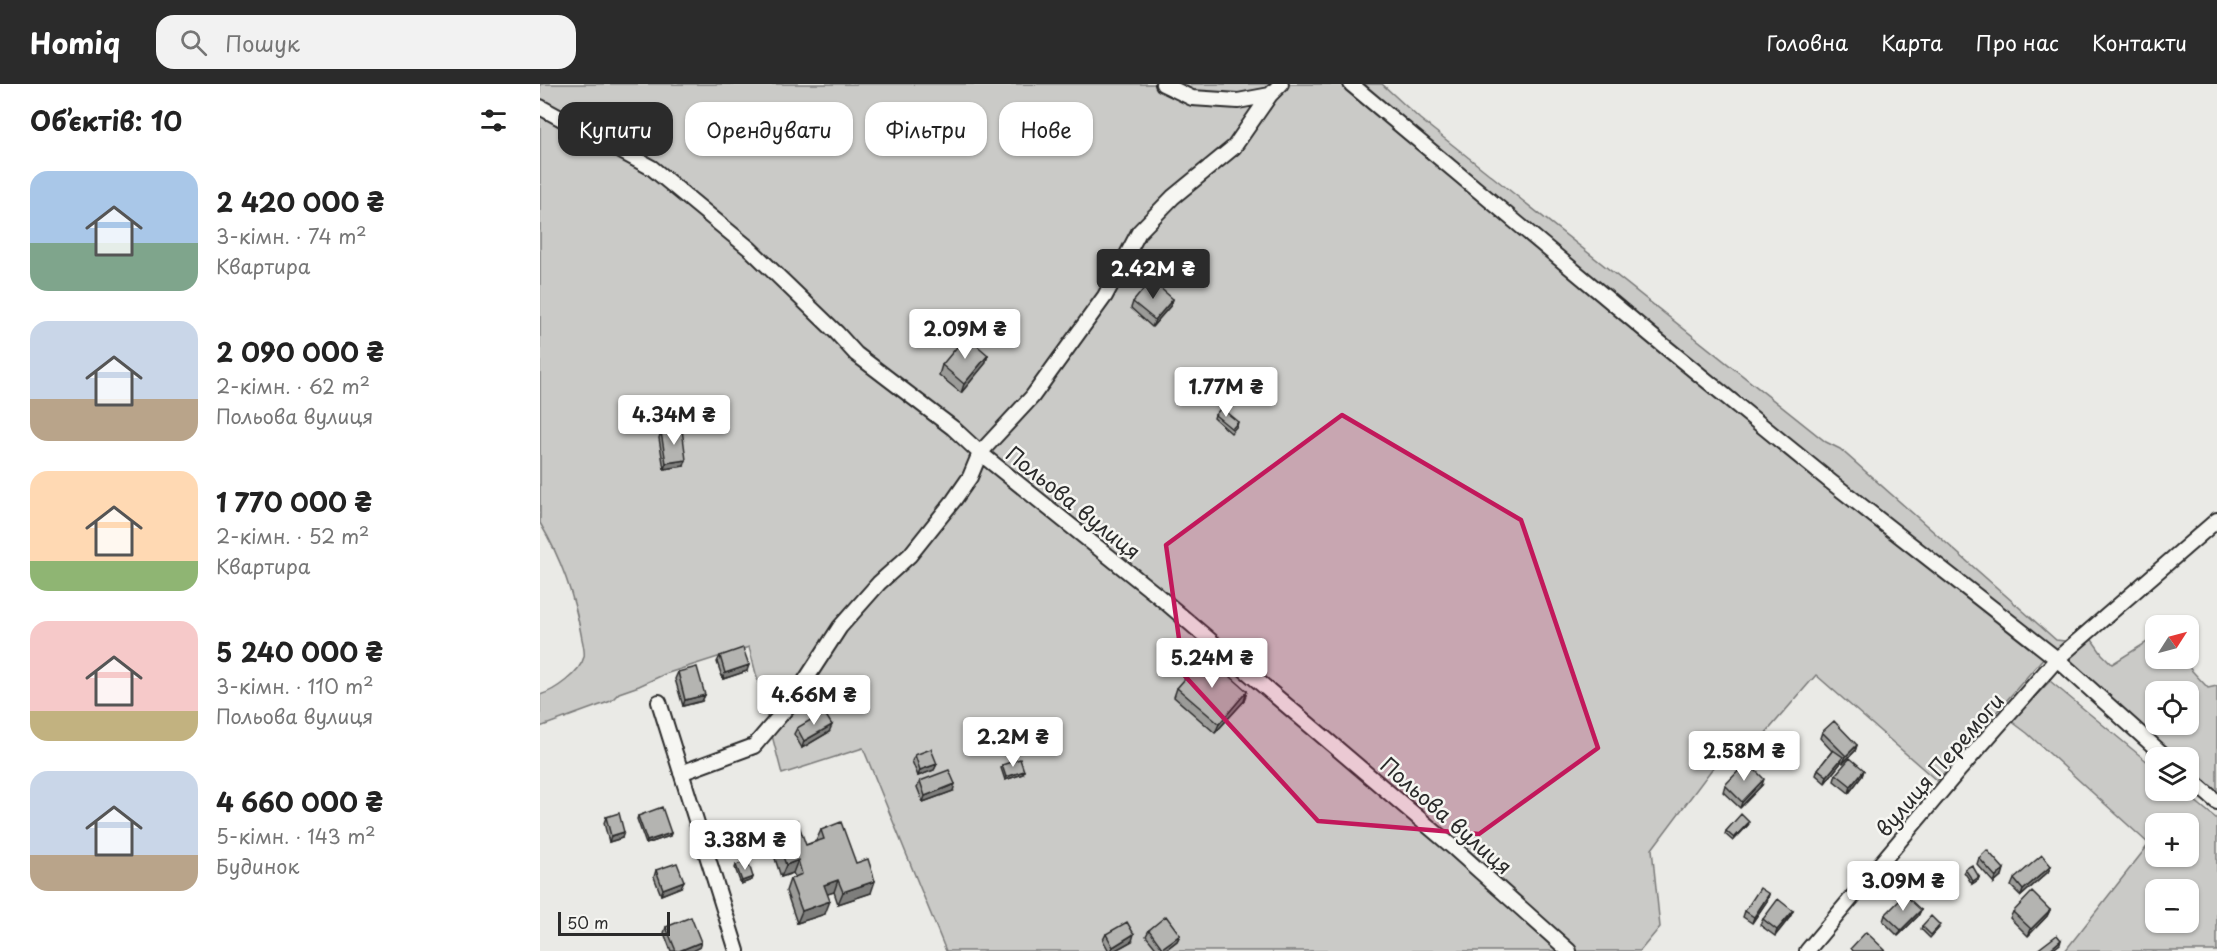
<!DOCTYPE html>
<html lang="uk">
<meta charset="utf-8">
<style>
body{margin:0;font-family:"Playpen Sans",sans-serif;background:#f2f2f2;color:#222;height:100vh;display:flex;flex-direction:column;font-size:22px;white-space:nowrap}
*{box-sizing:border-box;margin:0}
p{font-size:20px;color:#767676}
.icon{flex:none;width:33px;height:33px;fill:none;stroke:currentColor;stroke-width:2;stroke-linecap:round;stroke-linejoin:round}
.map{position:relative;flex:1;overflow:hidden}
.drawer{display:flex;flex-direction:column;background:#fff;width:540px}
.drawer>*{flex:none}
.guide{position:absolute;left:18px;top:18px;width:570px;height:54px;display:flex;gap:12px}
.needle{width:39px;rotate:54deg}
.fabs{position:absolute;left:1605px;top:531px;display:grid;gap:12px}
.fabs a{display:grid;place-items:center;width:54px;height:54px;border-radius:12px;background:#fff;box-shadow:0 2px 4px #0004;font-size:30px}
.scale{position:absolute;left:18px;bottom:15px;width:112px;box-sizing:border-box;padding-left:6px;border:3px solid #2b2b2b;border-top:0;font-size:16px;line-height:21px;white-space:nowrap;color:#2b2b2b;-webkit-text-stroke:4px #f6f6f2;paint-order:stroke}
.price{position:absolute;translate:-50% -51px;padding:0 14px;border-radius:6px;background:#fff;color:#222;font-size:20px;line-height:39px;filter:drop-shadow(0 2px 3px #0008)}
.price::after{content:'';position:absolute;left:50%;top:36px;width:18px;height:14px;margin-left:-9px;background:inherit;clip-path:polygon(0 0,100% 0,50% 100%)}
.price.selected{background:#2b2b2b;color:#fff}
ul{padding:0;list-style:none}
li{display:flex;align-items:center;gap:18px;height:150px;padding:0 30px}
li span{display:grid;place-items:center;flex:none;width:168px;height:120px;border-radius:18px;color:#555}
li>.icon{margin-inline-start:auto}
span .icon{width:72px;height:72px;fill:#fffc;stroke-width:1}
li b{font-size:26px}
h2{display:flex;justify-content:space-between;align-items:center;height:72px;padding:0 30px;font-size:26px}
.tag{padding:0 21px;border-radius:18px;background:#fff;box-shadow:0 2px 4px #0004;font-size:21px;line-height:54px}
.tag.selected{background:#2b2b2b;color:#fff}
header{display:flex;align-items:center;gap:36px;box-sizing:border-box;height:84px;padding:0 30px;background:#2b2b2b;color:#fff}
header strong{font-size:28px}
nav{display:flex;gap:33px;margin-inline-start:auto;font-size:21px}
.search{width:420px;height:54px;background:#f2f2f2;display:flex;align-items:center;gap:15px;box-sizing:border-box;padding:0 21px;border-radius:18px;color:#767676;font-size:22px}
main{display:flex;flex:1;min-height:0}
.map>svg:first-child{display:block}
.green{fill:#cacac7;stroke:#7a7a79;stroke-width:1.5;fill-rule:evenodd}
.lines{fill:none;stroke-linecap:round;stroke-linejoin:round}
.street-casing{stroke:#2b2b2b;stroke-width:18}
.street{stroke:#f6f6f2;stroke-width:14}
.wall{fill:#9b9b98;stroke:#2b2b2b;stroke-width:1.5}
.shaded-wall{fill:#7e7e7c;stroke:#2b2b2b;stroke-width:1.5}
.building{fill:#b4b4b1;stroke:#2b2b2b;stroke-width:1.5}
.marked{fill:#c2185b;fill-opacity:0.2;stroke:#c2185b;stroke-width:4.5;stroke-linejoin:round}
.labels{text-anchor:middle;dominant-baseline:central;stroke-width:5;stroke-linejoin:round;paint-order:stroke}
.street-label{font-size:21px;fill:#2b2b2b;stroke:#f6f6f2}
</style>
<header>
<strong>Homiq</strong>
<div class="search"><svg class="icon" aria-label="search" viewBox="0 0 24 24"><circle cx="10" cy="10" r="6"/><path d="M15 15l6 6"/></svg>Пошук</div>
<nav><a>Головна</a><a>Карта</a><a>Про нас</a><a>Контакти</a></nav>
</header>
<main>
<section class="drawer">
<h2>Об’єктів: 10<svg class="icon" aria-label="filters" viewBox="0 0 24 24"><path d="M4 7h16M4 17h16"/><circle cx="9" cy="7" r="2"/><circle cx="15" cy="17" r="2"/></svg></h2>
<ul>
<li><span style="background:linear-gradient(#a9c7e8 60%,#7fa58c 0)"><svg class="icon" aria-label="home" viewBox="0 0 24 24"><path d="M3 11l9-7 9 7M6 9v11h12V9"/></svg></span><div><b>2 420 000 ₴</b><p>3-кімн. · 74 m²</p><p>Квартира</p></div></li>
<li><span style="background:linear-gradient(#c9d6e8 65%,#b9a48a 0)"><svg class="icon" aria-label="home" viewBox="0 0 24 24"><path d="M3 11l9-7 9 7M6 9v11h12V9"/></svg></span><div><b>2 090 000 ₴</b><p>2-кімн. · 62 m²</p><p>Польова вулиця</p></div></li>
<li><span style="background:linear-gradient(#ffd9b3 75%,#8fb573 0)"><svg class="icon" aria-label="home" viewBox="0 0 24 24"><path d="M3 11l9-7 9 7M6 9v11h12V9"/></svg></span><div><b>1 770 000 ₴</b><p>2-кімн. · 52 m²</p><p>Квартира</p></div></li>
<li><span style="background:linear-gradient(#f6c9c9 75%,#c2b280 0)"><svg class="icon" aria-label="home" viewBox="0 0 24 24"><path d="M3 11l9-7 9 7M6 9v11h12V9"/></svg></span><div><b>5 240 000 ₴</b><p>3-кімн. · 110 m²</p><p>Польова вулиця</p></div></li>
<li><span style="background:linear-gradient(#c9d6e8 70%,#b9a48a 0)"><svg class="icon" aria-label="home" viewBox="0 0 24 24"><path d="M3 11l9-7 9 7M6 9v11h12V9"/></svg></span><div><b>4 660 000 ₴</b><p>5-кімн. · 143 m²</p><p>Будинок</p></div></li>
</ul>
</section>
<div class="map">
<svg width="1677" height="867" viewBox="0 0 1677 867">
<rect width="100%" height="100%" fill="#eaeae6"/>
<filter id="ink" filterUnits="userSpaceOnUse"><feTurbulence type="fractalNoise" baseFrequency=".0167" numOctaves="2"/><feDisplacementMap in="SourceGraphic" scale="12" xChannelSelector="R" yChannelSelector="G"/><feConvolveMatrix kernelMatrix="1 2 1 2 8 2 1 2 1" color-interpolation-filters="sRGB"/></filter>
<g filter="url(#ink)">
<!-- green -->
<path class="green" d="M 0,0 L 842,0 L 880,35 L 1286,358 L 1300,365 L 1516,556 L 1525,557 L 1677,430 L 1550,553 L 1562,570 L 1572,580 L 1615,553 L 1616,574 L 1641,575 L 1668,604 L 1677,602 L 1677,714 L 1649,691 L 1648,674 L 1628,673 L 1505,572 L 1397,697 L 1276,591 L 1218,658 L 1184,669 L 1112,765 L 1120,843 L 1100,867 L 406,867 L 323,664 L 242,690 L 209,563 L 125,590 L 99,602 L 79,609 L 71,617 L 0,643 L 0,611 C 14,607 40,589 44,573 C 45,568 43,560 42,555 C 35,515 21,474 0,439 ZM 1616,608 L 1648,608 L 1648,640 L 1616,640 Z
M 1510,597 L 1615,684 L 1616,706 L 1643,707 L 1677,735 L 1677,867 L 1525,867 L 1609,760 L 1487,649 L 1471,637 ZM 1616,740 L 1648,740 L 1648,772 L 1616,772 ZM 1616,806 L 1648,806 L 1648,838 L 1616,838 Z"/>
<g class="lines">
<defs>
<path id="street" d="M 623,0 L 652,14 L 698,17 L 730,11
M 811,0 L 1112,252 L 1291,398 L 1517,575 L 1627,674
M 0,23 L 112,84 L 210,165 L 297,249 L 316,270 L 413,344 L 440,369 L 617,511 L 915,765 L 1029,867
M 119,618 L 197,867
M 141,689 L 214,662 L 250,620 L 300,543 L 339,499 L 370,471 L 414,416 L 430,393 L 440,369 L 492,313 L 565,212 L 599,148 L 633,113 L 694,63 L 730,11 L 741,0
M 1648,693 L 1677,718
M 1267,867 L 1420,685 L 1517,575 L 1677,436"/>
</defs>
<!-- street casing -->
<use href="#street" class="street-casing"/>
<!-- street -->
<use href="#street" class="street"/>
</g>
<!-- wall -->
<path class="wall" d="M 633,215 L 631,221 L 612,243 L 591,224 L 593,218 Z
M 448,271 L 445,280 L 421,309 L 399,291 L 402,281 Z
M 675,331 L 698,338 L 697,342 L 691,349 L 674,334 Z
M 121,348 L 144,382 L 124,385 L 119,354 Z
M 180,572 L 207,587 L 183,595 L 177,578 Z
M 138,588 L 165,611 L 162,617 L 143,622 L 135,595 Z
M 637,604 L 707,607 L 704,617 L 675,649 L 634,613 Z
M 257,644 L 289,648 L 262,664 L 254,650 Z
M 1282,648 L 1317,661 L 1315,667 L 1303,679 L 1301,677 L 1300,680 L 1285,699 L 1276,691 L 1278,685 L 1292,667 L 1280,654 Z
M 375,671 L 397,680 L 394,686 L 378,692 L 372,677 Z
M 462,681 L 483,690 L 465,696 L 461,684 Z
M 1324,686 L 1322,692 L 1309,709 L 1294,697 L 1296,690 Z
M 380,697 L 413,707 L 383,718 L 377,703 Z
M 1185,701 L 1222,701 L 1200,724 L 1183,708 Z
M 98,732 L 131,749 L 130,752 L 106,760 L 97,735 Z
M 66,733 L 82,754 L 69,758 L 64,739 Z
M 1208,741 L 1193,757 L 1185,750 L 1186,747 Z
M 233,744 L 266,761 L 276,757 L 281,746 L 316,779 L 331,809 L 298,820 L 294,808 L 287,810 L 285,830 L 257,839 L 246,807 L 250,795 L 255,793 L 253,789 L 241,793 L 229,756 Z
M 1439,774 L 1462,792 L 1454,799 L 1437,780 Z
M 196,781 L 213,793 L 212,796 L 201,800 L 195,784 Z
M 1511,782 L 1508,788 L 1481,812 L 1471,802 L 1474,795 Z
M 1425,785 L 1439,793 L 1438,796 L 1432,800 L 1424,788 Z
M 116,786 L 141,803 L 121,811 L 114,793 Z
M 1229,810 L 1227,817 L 1212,839 L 1203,833 L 1205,827 Z
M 1381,826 L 1378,832 L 1358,852 L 1343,837 L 1345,831 Z
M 1510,826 L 1507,832 L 1488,852 L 1470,834 L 1473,828 Z
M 1253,827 L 1250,833 L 1235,852 L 1220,841 L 1223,835 Z
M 1382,842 L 1399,844 L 1390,854 L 1381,845 Z
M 126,843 L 159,864 L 153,867 L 131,867 L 124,849 Z
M 609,846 L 640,851 L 637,857 L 624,867 L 618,867 L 606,852 Z
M 566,850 L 592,857 L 574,867 L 569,867 L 563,856 Z"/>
<!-- shaded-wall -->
<path class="shaded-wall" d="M 633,215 L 631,221 L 612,243 L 615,236 Z
M 448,271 L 445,280 L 421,309 L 424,300 Z
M 146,376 L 144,382 L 124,385 L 126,379 Z
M 209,581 L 207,587 L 183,595 L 185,589 Z
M 707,607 L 704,617 L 675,649 L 679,640 Z
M 165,611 L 162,617 L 143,622 L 145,616 Z
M 292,641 L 289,648 L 262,664 L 264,657 Z
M 1317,661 L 1315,667 L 1303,679 L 1306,672 Z
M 1303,673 L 1300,680 L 1285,699 L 1287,692 Z
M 397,680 L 394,686 L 378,692 L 380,686 Z
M 1324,686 L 1322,692 L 1309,709 L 1311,702 Z
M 484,687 L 483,690 L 465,696 L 466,693 Z
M 1224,695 L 1222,701 L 1200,724 L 1202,718 Z
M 415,700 L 413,707 L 383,718 L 385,712 Z
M 1209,738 L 1208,741 L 1193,757 L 1194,754 Z
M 84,748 L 82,754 L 69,758 L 71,752 Z
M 131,749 L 130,752 L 106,760 L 107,757 Z
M 258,776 L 253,789 L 241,793 L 246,781 Z
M 1511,782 L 1508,788 L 1481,812 L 1483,806 Z
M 1464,785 L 1462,792 L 1454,799 L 1456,793 Z
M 213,793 L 212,796 L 201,800 L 202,797 Z
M 1439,793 L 1438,796 L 1432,800 L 1433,797 Z
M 298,796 L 294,808 L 279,813 L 284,801 Z
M 144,797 L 141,803 L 121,811 L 123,805 Z
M 335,797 L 331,809 L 298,820 L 303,808 Z
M 1229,810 L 1227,817 L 1212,839 L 1214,833 Z
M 290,817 L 285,830 L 257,839 L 262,827 Z
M 1381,826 L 1378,832 L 1358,852 L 1361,846 Z
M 1510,826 L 1507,832 L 1488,852 L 1491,845 Z
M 1253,827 L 1250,833 L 1235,852 L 1237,846 Z
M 594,850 L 592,857 L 574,867 L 571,867 L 573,863 Z
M 640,851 L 637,857 L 624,867 L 621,867 L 622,864 Z
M 1521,856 L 1520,860 L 1511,867 L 1508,867 Z
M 161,858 L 159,864 L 153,867 L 139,867 Z"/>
<!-- building -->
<path class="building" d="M 611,196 L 633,215 L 615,236 L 593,218 Z
M 426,252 L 448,271 L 424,300 L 402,281 Z
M 681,324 L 698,338 L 692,345 L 675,331 Z
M 142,345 L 146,376 L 126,379 L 121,348 Z
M 203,564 L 209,581 L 185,589 L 180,572 Z
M 666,571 L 707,607 L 679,640 L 637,604 Z
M 157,583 L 165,611 L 145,616 L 138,588 Z
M 284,628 L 292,641 L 264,657 L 257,644 Z
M 1294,637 L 1317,661 L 1306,672 L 1282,648 Z
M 391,665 L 397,680 L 380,686 L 375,671 Z
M 1293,666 L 1303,673 L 1287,692 L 1278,685 Z
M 1310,674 L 1324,686 L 1311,702 L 1296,690 Z
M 480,675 L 484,687 L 466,693 L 462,681 Z
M 1207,678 L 1224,695 L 1202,718 L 1185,701 Z
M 409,686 L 415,700 L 385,712 L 380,697 Z
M 122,723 L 131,749 L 107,757 L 98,732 Z
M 79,729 L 84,748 L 71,752 L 66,733 Z
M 1201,730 L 1209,738 L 1194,754 L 1186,747 Z
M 257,736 L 266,761 L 284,755 L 281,746 L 301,738 L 316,779 L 328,775 L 335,797 L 303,808 L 298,796 L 284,801 L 290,817 L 262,827 L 250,795 L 262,790 L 258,776 L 246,781 L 233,744 Z
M 1447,766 L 1464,785 L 1456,793 L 1439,774 Z
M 1502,771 L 1511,782 L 1483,806 L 1474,795 Z
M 208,777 L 213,793 L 202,797 L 196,781 Z
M 137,779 L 144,797 L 123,805 L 116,786 Z
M 1432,781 L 1439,793 L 1433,797 L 1425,785 Z
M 1220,804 L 1229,810 L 1214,833 L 1205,827 Z
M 1492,808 L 1510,826 L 1491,845 L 1473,828 Z
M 1365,811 L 1381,826 L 1361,846 L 1345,831 Z
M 1238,815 L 1253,827 L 1237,846 L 1223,835 Z
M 626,832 L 640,851 L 622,864 L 609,846 Z
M 1391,832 L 1400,841 L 1391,851 L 1382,842 Z
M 151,833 L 161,858 L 139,867 L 136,867 L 126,843 Z
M 587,838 L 594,850 L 573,863 L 566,850 Z
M 1326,848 L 1346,867 L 1313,867 L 1311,864 Z
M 1517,851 L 1521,856 L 1508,867 L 1496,867 Z"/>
</g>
<!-- marked area -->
<path class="marked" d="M 802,331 L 981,436 L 1058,664 L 939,750 L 778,737 L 644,591 L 626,461 Z"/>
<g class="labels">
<!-- street labels -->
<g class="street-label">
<text transform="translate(534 418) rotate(39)">Польова вулиця</text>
<text transform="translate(1399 680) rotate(-49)">вулиця Перемоги</text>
<text transform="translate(907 731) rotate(41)">Польова вулиця</text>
</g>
</g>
</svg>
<div class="fabs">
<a><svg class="needle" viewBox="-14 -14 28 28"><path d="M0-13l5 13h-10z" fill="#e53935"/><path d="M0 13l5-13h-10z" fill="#767676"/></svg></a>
<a><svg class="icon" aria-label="locate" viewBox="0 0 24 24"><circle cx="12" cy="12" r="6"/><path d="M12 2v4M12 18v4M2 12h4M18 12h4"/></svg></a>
<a><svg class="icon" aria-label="layers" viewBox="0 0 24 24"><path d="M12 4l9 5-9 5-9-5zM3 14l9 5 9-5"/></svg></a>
<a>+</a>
<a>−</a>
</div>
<div class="scale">50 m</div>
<b class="price selected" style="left:613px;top:216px">2.42M ₴</b>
<b class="price" style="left:425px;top:276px">2.09M ₴</b>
<b class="price" style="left:686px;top:334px">1.77M ₴</b>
<b class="price" style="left:134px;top:362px">4.34M ₴</b>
<b class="price" style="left:672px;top:605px">5.24M ₴</b>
<b class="price" style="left:274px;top:642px">4.66M ₴</b>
<b class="price" style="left:473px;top:684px">2.2M ₴</b>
<b class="price" style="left:1204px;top:698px">2.58M ₴</b>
<b class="price" style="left:205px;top:787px">3.38M ₴</b>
<b class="price" style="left:1363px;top:828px">3.09M ₴</b>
<div class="guide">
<a class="tag selected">Купити</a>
<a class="tag">Орендувати</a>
<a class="tag">Фільтри</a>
<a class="tag">Нове</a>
</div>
</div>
</main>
